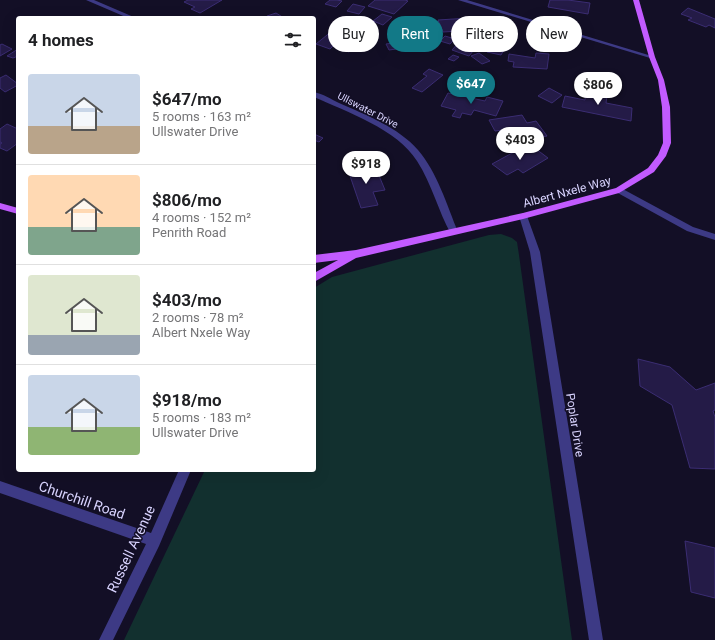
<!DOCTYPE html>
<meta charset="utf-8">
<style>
body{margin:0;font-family:Roboto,sans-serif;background:#f2f2f2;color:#202124;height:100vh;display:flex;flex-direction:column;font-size:15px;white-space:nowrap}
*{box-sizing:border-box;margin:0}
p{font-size:13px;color:#757577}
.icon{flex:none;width:22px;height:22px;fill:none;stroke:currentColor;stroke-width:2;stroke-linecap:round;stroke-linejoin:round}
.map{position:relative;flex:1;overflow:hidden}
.details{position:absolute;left:16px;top:16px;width:300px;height:456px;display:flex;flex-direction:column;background:#fff;border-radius:4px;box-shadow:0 4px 16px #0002}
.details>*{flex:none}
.guide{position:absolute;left:328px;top:16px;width:327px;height:36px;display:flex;gap:8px}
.price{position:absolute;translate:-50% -34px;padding:0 9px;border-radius:14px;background:#fff;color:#222;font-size:13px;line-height:26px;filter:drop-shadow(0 1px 2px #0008)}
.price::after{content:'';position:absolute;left:50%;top:24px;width:12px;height:9px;margin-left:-6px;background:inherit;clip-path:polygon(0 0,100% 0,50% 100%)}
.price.current{background:#127987;color:#fff}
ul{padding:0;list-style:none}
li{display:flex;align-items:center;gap:12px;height:100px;padding:0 12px}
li+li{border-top:1px solid #e0e0e0}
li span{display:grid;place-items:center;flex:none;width:112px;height:80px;border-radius:4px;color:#555}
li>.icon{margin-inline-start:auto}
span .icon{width:48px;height:48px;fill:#fffc;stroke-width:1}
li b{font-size:17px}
h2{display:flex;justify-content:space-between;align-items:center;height:48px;padding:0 12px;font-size:17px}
.pill{padding:0 14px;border-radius:18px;background:#fff;box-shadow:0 4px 16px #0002;font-size:14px;line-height:36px}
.pill.current{background:#127987;color:#fff}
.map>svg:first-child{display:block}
.green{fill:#12302f}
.building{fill:#241b47;stroke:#3b2d73}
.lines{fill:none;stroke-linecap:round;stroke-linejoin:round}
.minor{fill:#3d3a85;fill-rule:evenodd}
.major{fill:#c25bff;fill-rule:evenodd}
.labels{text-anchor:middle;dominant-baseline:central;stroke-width:3;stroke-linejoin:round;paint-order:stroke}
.far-street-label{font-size:10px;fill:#d9d4ff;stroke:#130f26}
.street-label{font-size:12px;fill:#d9d4ff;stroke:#130f26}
.near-street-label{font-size:14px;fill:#d9d4ff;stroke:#130f26}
</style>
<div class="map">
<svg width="715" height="640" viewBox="0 0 715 640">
<rect width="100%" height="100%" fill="#130f26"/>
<!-- green -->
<path class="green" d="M 501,234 L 512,238 L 517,242 L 519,255 L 572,640 L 124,640 L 205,470 L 314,470 L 314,288 L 332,277 L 489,235 Z"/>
<!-- building -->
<path class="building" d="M 188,0 L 222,0 L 200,13 L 191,9 L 195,7 L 184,2 Z
M 330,0 L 337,0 L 342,1 L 336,7 L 325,4 Z
M 375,0 L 405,0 L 408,1 L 394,14 L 368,6 Z
M 550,0 L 568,0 L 590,3 L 588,14 L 548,7 Z
M 353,4 L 365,7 L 359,14 L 347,11 Z
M 688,8 L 715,19 L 715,28 L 709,25 L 706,27 L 688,20 L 692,18 L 681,14 Z
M 276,13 L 284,18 L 269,18 L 267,16 Z
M 382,14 L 392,17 L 383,25 L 373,21 Z
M 469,18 L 475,30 L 443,32 L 438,20 Z
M 332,31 L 362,41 L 349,52 L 333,46 L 330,49 L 316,44 Z
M 445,36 L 455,39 L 450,44 L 440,41 Z
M 461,40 L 478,45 L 469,56 L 452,50 Z
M 407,41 L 411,47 L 389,50 L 386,44 Z
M 2,44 L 12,49 L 0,56 L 0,45 Z
M 492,45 L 505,48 L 501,55 L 487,52 Z
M 18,49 L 18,56 L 13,58 L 7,56 Z
M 479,53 L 490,61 L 482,64 L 471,56 Z
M 536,53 L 549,54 L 547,69 L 513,67 L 514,62 L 508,61 L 509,54 L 535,58 Z
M 453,55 L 459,57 L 454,61 L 448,59 Z
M 429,69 L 443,75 L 422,92 L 412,88 L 427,76 L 423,74 Z
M 6,75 L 18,84 L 18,85 L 5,92 L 0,88 L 0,78 Z
M 599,84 L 610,86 L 609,92 L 597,91 Z
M 549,88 L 562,95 L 552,103 L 538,96 Z
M 586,91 L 607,96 L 606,103 L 632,108 L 631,121 L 562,107 L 565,96 L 585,100 Z
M 448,93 L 485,101 L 487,97 L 503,101 L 496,116 L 474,110 L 471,115 L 462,113 L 460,118 L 452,116 L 456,110 L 441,106 Z
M 522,115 L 527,123 L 536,121 L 547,136 L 519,141 L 511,129 L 495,131 L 489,120 Z
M 7,124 L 18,129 L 18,143 L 7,151 L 0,148 L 0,144 L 2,143 L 0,142 L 0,129 Z
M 314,134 L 323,138 L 319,142 L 314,140 Z
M 532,146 L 548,158 L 523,173 L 518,169 L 507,175 L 492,164 L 514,152 L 518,155 Z
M 375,166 L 385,190 L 373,192 L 378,205 L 361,208 L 348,170 Z
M 638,359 L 670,367 L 696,390 L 715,383 L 715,410 L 713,411 L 715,417 L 715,469 L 690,468 L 672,405 L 640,386 Z
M 685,541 L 715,548 L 715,598 L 691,592 Z"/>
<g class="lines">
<!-- minor -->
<path class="minor" d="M 86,0 L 94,0 L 136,18 L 128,18 Z
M 458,0 L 467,0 L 655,57 L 650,58 Z
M 314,92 C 323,94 331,99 339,103 C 366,115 398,127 418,150 C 437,172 447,205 458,232 L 457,234 L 451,234 C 438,211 432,184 417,161 C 397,129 347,112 314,97 Z
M 619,187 L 693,227 L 715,234 L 715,240 L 687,231 L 616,192 L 615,190 Z
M 523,213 L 527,216 L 540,252 L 603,640 L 589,640 L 530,252 L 519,216 Z
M 179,470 L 191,470 L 159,546 L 113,640 L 99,640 L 146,544 L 0,493 L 0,481 L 151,533 Z"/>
<!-- major -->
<path class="major" d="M 633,0 L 639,0 L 655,57 L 664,80 L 670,107 L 671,143 L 666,156 L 654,172 L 619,193 L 523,219 L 356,258 L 314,282 L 314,273 L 338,260 L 314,263 L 314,255 L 356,250 L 523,213 L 616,188 L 648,168 L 658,155 L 663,143 L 662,107 L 658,80 L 649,57 Z
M 0,203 L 18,208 L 18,214 L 0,209 Z"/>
</g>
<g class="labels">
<!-- far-street labels -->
<g class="far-street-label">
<text transform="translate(368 110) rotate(27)">Ullswater Drive</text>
</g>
<!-- street labels -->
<g class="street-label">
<text transform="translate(567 192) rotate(-15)">Albert Nxele Way</text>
<text transform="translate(575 425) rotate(81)">Poplar Drive</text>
</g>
<!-- near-street labels -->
<g class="near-street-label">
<text transform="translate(82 500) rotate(19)">Churchill Road</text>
<text transform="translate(131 549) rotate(-65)">Russell Avenue</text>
</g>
</g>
</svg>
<b class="price current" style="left:471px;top:105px">$647</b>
<b class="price" style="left:598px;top:106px">$806</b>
<b class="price" style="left:520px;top:161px">$403</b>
<b class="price" style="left:366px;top:185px">$918</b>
<div class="guide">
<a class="pill">Buy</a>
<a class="pill current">Rent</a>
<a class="pill">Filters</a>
<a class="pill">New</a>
</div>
<section class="details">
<h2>4 homes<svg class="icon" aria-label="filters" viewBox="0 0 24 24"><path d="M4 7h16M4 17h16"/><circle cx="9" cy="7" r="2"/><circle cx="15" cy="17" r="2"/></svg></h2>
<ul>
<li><span style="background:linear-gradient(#c9d6e8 65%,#b9a48a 0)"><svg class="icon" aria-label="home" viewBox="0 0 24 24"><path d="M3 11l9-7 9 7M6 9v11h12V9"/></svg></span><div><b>$647/mo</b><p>5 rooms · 163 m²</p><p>Ullswater Drive</p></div></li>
<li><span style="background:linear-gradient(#ffd9b3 65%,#7fa58c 0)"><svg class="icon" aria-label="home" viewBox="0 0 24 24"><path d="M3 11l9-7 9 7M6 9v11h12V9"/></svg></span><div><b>$806/mo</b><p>4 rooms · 152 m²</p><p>Penrith Road</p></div></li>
<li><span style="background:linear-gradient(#dfe7d0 75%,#9aa5b1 0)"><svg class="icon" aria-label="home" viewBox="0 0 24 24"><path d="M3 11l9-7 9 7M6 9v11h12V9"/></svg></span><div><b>$403/mo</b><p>2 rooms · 78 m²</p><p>Albert Nxele Way</p></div></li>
<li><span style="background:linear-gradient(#c9d6e8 65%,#8fb573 0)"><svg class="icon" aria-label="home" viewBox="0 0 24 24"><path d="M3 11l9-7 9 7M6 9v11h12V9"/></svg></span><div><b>$918/mo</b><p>5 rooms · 183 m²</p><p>Ullswater Drive</p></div></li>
</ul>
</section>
</div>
